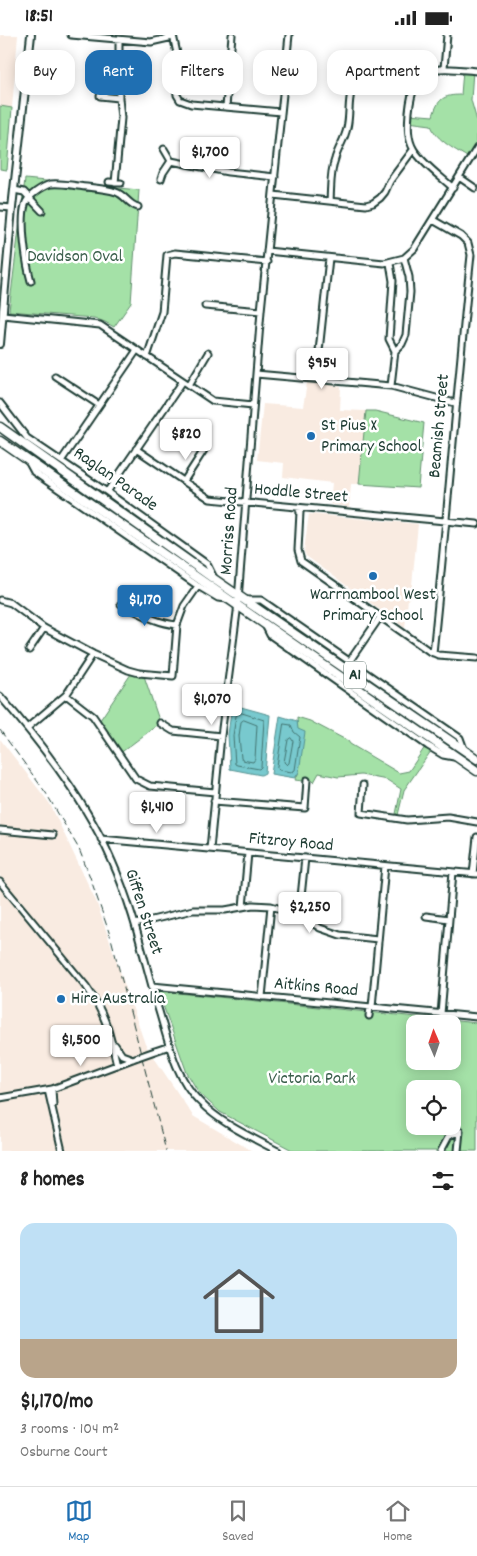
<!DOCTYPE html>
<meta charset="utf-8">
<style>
body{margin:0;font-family:Dekko,sans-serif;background:#f2f2f2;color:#222;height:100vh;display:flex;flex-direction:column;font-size:19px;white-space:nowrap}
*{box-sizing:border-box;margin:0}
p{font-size:16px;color:#767676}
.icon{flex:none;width:28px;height:28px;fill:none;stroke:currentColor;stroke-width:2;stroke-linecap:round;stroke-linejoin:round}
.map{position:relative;height:1116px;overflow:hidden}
.side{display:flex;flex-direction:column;background:#fff;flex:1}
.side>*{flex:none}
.hud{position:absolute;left:15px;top:15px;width:448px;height:45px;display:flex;gap:10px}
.needle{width:32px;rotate:358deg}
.tools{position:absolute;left:406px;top:980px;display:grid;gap:10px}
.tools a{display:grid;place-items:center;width:55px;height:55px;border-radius:10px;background:#fff;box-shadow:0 2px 12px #0003;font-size:25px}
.price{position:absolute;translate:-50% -42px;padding:0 11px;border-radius:5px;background:#fff;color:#222;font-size:16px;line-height:32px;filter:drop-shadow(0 1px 2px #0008)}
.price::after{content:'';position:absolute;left:50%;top:30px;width:15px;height:11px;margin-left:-8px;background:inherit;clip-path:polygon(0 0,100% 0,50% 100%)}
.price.selected{background:#1f6fb2;color:#fff}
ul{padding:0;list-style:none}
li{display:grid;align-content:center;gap:10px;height:265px;padding:0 20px}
li span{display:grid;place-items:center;height:155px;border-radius:15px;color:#555}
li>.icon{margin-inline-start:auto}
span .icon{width:90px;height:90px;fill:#fffc;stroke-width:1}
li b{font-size:21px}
h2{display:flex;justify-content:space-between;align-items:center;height:60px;padding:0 20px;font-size:21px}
.chip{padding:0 18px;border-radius:15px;background:#fff;box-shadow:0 2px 12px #0003;font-size:18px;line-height:45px}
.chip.selected{background:#1f6fb2;color:#fff}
.status{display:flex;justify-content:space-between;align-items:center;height:35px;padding:0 25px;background:#fff;direction:ltr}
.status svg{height:14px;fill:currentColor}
.dock{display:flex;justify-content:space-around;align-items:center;height:70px;border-top:1px solid #e0e0e0;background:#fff;font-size:14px;color:#767676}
.dock a{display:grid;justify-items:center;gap:2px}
.dock .selected{color:#1f6fb2}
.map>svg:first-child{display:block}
.built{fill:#f9ebe1}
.green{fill:#a4e1a7;stroke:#628f6e;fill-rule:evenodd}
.water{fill:#78c9ce;stroke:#549190}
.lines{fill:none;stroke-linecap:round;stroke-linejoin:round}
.shore{stroke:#437572;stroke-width:1}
.minor-casing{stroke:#1f3d34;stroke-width:9}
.major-casing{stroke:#1f3d34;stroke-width:10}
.highway-casing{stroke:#1f3d34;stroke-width:11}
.minor{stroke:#fff;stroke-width:5}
.major{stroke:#fff;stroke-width:6}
.highway{stroke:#fff;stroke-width:8}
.rail{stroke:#1f3d34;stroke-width:1;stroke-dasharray:8 4;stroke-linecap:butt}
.minor-bridge-casing{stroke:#1f3d34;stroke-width:9;stroke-linecap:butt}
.minor-bridge{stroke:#fff;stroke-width:5}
.poi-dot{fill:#1f6fb2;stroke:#fff;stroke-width:2}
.labels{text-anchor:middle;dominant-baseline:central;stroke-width:5;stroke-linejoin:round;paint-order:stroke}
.shield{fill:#fff;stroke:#627771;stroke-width:1}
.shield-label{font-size:16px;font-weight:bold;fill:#1f3d34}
.park-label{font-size:18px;fill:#3a5e4b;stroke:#fff}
.poi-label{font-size:18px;fill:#1f3d34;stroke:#fff;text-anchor:start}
.street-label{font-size:18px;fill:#1f3d34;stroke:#fff}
</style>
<div class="status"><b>18:51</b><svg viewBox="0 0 49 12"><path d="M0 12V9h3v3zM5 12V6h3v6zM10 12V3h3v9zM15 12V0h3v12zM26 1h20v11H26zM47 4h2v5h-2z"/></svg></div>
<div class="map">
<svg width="477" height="1116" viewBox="0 0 477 1116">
<rect width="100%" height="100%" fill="#fff"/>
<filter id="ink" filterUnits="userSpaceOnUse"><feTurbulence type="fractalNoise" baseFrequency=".02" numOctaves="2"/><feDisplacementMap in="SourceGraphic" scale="10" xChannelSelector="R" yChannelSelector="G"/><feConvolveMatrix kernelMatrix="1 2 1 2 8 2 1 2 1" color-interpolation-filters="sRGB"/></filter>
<g filter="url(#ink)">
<!-- built -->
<path class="built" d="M 0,0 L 18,0 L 12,73 L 0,71 Z
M 307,348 L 329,349 L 341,352 L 340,375 L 366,376 L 359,449 L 351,449 L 349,472 L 330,469 L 332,448 L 283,442 L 284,428 L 257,425 L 263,369 L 303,372 Z
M 309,479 L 418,489 L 411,560 L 408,564 L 405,593 L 306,521 L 304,516 Z
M 0,704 L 50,769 L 96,866 L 145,1009 L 193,1081 L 252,1116 L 0,1116 Z"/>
<!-- green -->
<path class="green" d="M 463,35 L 473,35 L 471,65 L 477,86 L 477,113 L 470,124 C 457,115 436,106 431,90 L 408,87 L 409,79 L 433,81 C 438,64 443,60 461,60 Z
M 0,71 L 12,73 L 7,135 L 0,134 Z
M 25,144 L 139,155 L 131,268 L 114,292 L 105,287 L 94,283 L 9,276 Z
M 366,376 L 375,376 L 424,388 L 418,453 L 359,449 Z
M 133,636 L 143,638 L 160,688 L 119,719 L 98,688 Z
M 297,682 L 310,686 L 348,706 L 350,709 L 399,738 L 409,736 L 425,712 L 431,716 L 404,755 L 398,780 L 396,779 L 401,754 L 387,745 L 361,740 L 338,742 L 319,738 L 314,747 L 309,743 L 305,743 L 303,746 L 295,745 L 299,737 Z
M 158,956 L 477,988 L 477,1116 L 294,1116 L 220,1077 L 199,1058 L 187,1038 ZM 415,989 L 452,989 L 452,1026 L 415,1026 ZM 415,1054 L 452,1054 L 452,1091 L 415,1091 Z"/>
<!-- water -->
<path class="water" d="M 241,672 L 270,680 L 265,738 L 261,740 L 230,734 L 228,700 L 231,677 Z
M 280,681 L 297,686 L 298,694 L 305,697 L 299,737 L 295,743 L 271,739 Z"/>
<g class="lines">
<!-- shore -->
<path class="shore" d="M 242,678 L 264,685 L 261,732 L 259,734 L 237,730 L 235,729 L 233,701 L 236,681 Z
M 244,685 L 257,690 L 255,724 L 253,727 L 242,725 L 241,723 L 239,701 L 241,687 Z
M 284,689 L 291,690 L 294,697 L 300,702 L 295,735 L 292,737 L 279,735 L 277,733 Z
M 291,703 L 293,706 L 289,728 L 287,730 L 284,727 L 288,705 Z"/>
<defs>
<path id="minor" d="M 71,0 L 151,7 L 173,2
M 173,0 L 179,28 L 176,49 L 177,60 L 180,65 L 191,69 L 281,77
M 444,33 L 447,0
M 100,61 L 119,63
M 226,72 L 232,0
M 164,114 L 171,126 L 228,137 L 275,142
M 459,142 L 475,153
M 161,144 L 163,138 L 171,126
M 109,147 L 121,148
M 115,148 L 121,83 L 119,63 L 119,5
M 453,153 C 440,141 423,129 414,115 C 407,104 408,90 409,77 C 414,27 435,32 477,36
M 14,155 L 24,157 L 42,176
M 273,160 L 366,170 L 373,168 L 380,163 L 385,157 L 390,146 L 413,115
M 330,166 C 331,153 330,137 335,124 C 338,113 345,104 347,93 C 350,81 348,69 351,58 C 357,37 382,24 403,33 C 409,35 413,40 418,44
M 0,172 L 12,173
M 433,185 L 461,201 L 468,208 L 471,220 C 457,352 447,485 433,618
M 267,216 L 384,228 L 404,223 L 414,214 L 477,113
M 390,228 L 393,246 L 389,304 L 395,316 L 391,351
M 31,246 C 26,228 20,188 25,170 C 27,161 43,151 51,149 C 60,148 70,150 78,151 C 91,153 104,153 116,157 C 125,160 129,170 138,172
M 205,271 L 261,276
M 3,280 L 100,290 L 213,366 L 253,370
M 395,316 L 402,309 L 406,300 L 410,257 L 409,242 L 404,223
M 147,322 L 162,277 L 167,220 L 175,218 L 267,227
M 256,339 L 391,351 L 455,368
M 55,341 L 99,370
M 316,344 L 329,223
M 189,350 L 208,318
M 0,368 L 27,403 L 107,457 L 207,529 L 214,543
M 136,414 L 210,464 L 477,489
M 28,426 L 34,437 L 198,551 L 218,563 L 228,564
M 61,426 L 137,315
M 184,446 L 204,415
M 107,457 L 183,346
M 298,472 L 300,477 L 298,515 L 301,526 L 429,616 L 438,620 L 477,623
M 0,565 L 11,568 L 44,593 L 93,619 L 128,635 L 139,638 L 173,641 L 177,590 L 184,571 L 198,551
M 246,565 L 261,565 L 460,703 L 464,714
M 121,569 C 140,578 156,588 177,590
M 265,590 L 270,600 L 428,711 L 443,720 L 454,722
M 29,615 L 44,593
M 349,627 L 380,582
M 66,660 L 93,681 L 136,744 L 150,751 L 215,757
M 0,661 C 41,708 87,768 112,826 C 133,873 144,924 158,973 C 168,1005 175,1042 199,1066 C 221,1089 251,1102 278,1116
M 160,688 L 173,696 L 221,701
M 27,693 L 66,660 L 93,619
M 363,750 L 361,778 L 407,785 L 448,782 L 477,787
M 214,766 L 305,773 L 307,745
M 0,795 L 53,800
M 101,804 L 477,839
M 210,814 L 221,701 L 237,577 L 261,276 L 289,0
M 473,839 L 477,802
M 0,847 L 86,951 C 106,980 109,996 117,1030
M 243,872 L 248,818
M 298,879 L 301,862 L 305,823
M 426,881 L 449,884
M 135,889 L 193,875 L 225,875 L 253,870 L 271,871 L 298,879 L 320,893 L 340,900 L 378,904
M 152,951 L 477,982
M 262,962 L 271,871
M 372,972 L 385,831
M 441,979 L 453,837
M 369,981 L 370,972
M 115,1010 L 122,1020 L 133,1024
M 155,1016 L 170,1011
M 52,1054 L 53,1070
M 48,1055 L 62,1116
M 0,1063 L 52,1054 L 138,1022
M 441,1116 L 449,1101 L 460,1096 L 458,1116"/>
<path id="major" d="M 0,309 L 12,173 L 31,0"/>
<path id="highway" d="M 0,392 L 214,544 L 477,724
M 0,406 L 477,736"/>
</defs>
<!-- minor casing -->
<use href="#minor" class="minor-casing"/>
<!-- major casing -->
<use href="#major" class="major-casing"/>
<!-- highway casing -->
<use href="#highway" class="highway-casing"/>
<!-- minor -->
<use href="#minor" class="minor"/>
<!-- major -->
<use href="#major" class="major"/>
<!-- highway -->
<use href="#highway" class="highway"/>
<!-- rail -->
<path class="rail" d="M 0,695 L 46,758 L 79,814 L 90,842 L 111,903 L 166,1116"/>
<defs>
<path id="minor-bridge" d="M 138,1022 L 155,1016"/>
</defs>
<!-- minor-bridge casing -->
<use href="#minor-bridge" class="minor-bridge-casing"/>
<!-- minor-bridge -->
<use href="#minor-bridge" class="minor-bridge"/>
</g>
</g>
<!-- markers -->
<g class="poi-dot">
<circle cx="311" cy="401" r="5"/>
<circle cx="373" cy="541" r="5"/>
<circle cx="61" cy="964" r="5"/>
</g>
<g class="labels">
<!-- shield labels -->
<rect class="shield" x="344" y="626.5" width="22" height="27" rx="4"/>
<g class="shield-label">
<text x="355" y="640">A1</text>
</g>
<!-- park labels -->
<g class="park-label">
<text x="75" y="222">Davidson Oval</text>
<text x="312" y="1044">Victoria Park</text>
</g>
<!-- poi labels -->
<g class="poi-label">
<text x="321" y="391">St Pius X<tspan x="321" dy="21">Primary School</tspan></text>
<text x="373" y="560" text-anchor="middle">Warrnambool West<tspan x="373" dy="21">Primary School</tspan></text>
<text x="71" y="964">Hire Australia</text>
</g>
<!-- street labels -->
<g class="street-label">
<text transform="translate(440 391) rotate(-85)">Beamish Street</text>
<text transform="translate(115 445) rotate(35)">Raglan Parade</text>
<text transform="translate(301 459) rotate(5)">Hoddle Street</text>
<text transform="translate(230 496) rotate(-86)">Morriss Road</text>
<text transform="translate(291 808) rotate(5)">Fitzroy Road</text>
<text transform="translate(143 877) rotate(72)">Giffen Street</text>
<text transform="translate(316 953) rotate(5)">Aitkins Road</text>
</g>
</g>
</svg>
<div class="tools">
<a><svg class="needle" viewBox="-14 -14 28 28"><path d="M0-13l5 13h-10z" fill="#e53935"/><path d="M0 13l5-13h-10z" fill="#767676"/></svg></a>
<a><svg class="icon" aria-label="locate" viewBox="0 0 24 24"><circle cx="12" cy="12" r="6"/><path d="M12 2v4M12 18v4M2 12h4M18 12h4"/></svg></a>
</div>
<b class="price" style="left:210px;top:144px">$1,700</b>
<b class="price" style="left:322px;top:355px">$954</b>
<b class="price" style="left:186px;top:426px">$820</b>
<b class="price selected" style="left:145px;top:592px">$1,170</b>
<b class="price" style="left:212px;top:691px">$1,070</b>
<b class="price" style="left:157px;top:799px">$1,410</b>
<b class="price" style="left:310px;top:899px">$2,250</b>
<b class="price" style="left:81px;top:1032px">$1,500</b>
<div class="hud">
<a class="chip">Buy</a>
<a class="chip selected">Rent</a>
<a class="chip">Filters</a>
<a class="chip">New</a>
<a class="chip">Apartment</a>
</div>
</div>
<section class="side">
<h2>8 homes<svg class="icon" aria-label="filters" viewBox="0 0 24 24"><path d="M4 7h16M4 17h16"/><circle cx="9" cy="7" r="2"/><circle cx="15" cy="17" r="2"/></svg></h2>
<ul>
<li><span style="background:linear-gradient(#bfe0f5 75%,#b9a48a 0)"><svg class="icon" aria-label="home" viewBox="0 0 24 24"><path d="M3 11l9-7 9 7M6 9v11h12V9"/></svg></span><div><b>$1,170/mo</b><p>3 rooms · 104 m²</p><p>Osburne Court</p></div></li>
</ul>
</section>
<nav class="dock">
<a class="selected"><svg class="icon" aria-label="map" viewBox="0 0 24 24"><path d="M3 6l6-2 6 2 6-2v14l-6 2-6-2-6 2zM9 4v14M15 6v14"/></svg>Map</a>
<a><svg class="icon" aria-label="saved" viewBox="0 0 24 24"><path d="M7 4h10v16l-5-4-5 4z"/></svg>Saved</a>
<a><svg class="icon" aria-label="home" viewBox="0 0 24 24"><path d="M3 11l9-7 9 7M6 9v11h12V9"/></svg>Home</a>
</nav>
